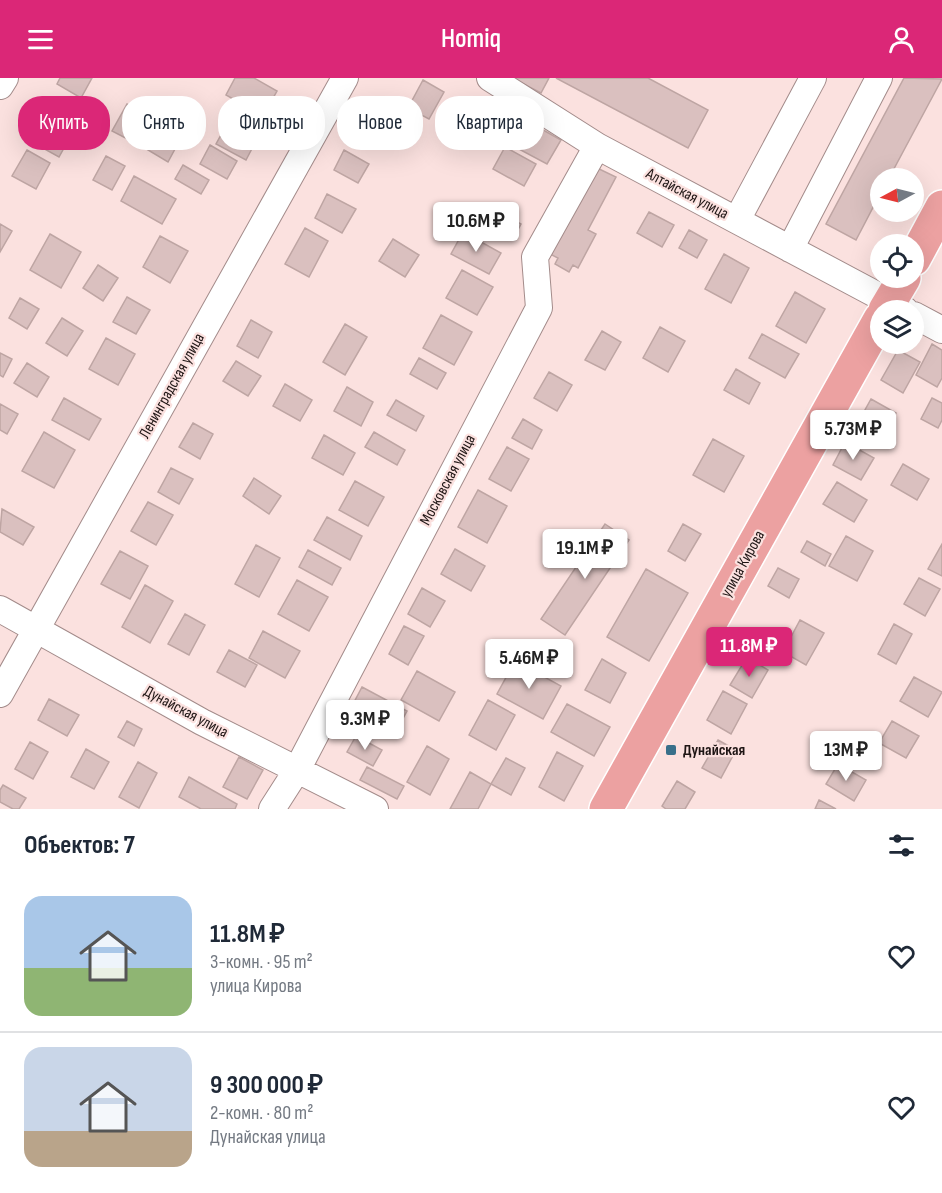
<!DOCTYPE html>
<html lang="ru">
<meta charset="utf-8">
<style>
body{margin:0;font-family:"Sofia Sans Condensed",sans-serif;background:#f6f6f7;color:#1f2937;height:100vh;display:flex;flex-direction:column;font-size:22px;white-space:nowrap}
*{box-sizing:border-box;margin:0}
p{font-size:20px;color:#747a83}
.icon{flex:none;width:33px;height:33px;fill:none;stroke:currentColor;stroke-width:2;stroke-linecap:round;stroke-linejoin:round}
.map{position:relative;height:731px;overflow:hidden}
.side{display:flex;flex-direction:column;background:#fff;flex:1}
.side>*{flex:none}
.banner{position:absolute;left:18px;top:18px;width:600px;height:54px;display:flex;gap:12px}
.needle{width:39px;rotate:263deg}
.controls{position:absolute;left:870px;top:90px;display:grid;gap:12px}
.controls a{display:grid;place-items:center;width:54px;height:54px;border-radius:50%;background:#fff;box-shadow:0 6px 24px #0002;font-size:30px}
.price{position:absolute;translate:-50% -51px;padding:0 14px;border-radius:6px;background:#fff;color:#222;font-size:20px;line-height:39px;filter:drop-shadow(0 2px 3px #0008)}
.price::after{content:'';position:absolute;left:50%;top:36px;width:18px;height:14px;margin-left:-9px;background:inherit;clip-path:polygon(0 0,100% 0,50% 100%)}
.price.current{background:#db2777;color:#fff}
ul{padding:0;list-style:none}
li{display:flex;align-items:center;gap:18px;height:150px;padding:0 24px}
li+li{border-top:2px solid #e0e1e3}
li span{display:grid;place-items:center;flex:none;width:168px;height:120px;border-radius:18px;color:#555}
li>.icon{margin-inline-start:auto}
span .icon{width:72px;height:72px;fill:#fffc;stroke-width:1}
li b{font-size:26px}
h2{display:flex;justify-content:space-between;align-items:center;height:72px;padding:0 24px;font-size:26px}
.chip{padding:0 21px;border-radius:24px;background:#fff;box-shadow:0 6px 24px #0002;font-size:21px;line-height:54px}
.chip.current{background:#db2777;color:#fff}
header{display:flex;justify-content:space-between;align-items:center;height:78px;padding:0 24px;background:#db2777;color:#fff;font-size:27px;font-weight:600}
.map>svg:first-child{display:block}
.building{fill:#dac0bf;stroke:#bea5a3;stroke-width:1.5}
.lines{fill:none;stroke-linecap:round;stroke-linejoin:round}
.minor-casing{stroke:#a38b8a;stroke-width:28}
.major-casing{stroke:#fff;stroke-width:36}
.minor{stroke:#fff;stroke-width:26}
.major{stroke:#eca1a1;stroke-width:33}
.poi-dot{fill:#386f8a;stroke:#fbe1df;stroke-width:2}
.labels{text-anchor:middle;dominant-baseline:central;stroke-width:4.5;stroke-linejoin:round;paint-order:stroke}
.street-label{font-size:16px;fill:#1e1514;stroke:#fbe1df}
.poi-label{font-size:16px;font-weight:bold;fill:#1e1514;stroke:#fbe1df;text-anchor:start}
</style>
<header><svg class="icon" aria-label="menu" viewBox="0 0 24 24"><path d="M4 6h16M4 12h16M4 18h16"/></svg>Homiq<svg class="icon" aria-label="person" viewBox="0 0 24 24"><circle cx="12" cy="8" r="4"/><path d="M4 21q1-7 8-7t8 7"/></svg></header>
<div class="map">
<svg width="942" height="731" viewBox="0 0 942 731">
<rect width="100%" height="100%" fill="#fbe1df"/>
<!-- building -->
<path class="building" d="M 60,0 L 92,0 L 81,20 L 57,6 Z
M 235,0 L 254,0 L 277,13 L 263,38 L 226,17 Z
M 512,0 L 549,0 L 541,15 Z
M 556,0 L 648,0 L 708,32 L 688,70 Z
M 904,0 L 942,1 L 889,100 L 880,100 L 880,116 L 856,162 L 826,146 Z
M 423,2 L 444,14 L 429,41 L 408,30 Z
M 127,26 L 151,40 L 137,66 L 112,53 Z
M 50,27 L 79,43 L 59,79 L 30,63 Z
M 460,27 L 482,39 L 469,64 L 446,52 Z
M 372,30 L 411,51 L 401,70 L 362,48 Z
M 529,44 L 561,62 L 547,86 L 515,69 Z
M 163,45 L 183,56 L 168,84 L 148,72 Z
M 227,46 L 256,63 L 246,82 L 216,66 Z
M 210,67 L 237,83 L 227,101 L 200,86 Z
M 505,69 L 536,86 L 524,108 L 493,91 Z
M 27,72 L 50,85 L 36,111 L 12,98 Z
M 344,72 L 369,86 L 358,105 L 334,92 Z
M 106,78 L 125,88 L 112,112 L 93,102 Z
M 183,87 L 209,102 L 201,116 L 175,101 Z
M 595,89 L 616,99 L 588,152 L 596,156 L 578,190 L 573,187 L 569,194 L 555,186 L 558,180 L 550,176 Z
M 134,98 L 176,121 L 162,146 L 121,123 Z
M 327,116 L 356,131 L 342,155 L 315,140 Z
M 496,132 L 521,146 L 513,161 L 488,147 Z
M 649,134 L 674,147 L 662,169 L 637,155 Z
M 0,146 L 12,153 L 0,174 Z
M 305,150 L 328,163 L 309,199 L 285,186 Z
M 689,152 L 707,162 L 697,180 L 679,170 Z
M 463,154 L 501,175 L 489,196 L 451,176 Z
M 50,156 L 81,174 L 61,210 L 30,192 Z
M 160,158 L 188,173 L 170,205 L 143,189 Z
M 393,161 L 419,177 L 405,199 L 379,183 Z
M 724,176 L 749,190 L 731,225 L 705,211 Z
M 98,187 L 118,200 L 103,223 L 83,210 Z
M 462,192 L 493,209 L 477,237 L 446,220 Z
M 795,214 L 825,231 L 806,265 L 776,248 Z
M 127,219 L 150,232 L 136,256 L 113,244 Z
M 20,220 L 39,231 L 27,251 L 9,240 Z
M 441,237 L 472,254 L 454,287 L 423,270 Z
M 62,240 L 83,253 L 67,278 L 46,265 Z
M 251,242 L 272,254 L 258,280 L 237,268 Z
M 345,246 L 367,259 L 345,297 L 323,284 Z
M 660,249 L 685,263 L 668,294 L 643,280 Z
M 602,253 L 621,264 L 605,292 L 585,282 Z
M 762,256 L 799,276 L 785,300 L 749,280 Z
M 106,260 L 135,276 L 118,307 L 89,291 Z
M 932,266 L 942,272 L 942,300 L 937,309 L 916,297 Z
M 898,272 L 920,284 L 903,315 L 881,302 Z
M 0,275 L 12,281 L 3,299 L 0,297 Z
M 419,280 L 446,295 L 437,311 L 410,296 Z
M 236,283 L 261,298 L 248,318 L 223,303 Z
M 27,285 L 49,299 L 37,319 L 14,305 Z
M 736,291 L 760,305 L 749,326 L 724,312 Z
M 549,294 L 572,307 L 557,333 L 534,320 Z
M 285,306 L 312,322 L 300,343 L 273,328 Z
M 347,309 L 373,324 L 361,348 L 334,333 Z
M 64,320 L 101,341 L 89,362 L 52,342 Z
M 932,320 L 942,325 L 942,342 L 938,350 L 921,341 Z
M 871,321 L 896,335 L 880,364 L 855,350 Z
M 396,322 L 424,338 L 416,353 L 387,337 Z
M 0,326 L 18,336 L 7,356 L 0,352 Z
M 523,341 L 542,352 L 532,371 L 512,360 Z
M 193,345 L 213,356 L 200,381 L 179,369 Z
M 44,354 L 75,372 L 54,410 L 22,393 Z
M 374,354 L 405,372 L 397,387 L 365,369 Z
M 324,357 L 355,375 L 343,397 L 312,380 Z
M 713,361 L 744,378 L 724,414 L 693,397 Z
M 845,364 L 874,380 L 861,402 L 833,387 Z
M 507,369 L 529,381 L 511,413 L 489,401 Z
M 903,386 L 929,401 L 917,422 L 891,407 Z
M 171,390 L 193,401 L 179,426 L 158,414 Z
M 254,400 L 281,418 L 269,436 L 243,418 Z
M 355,403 L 384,419 L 368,448 L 339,432 Z
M 837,404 L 867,422 L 854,444 L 823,426 Z
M 478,412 L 507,428 L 487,465 L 458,449 Z
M 148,424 L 173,437 L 156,467 L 131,453 Z
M 2,431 L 34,449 L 23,467 L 0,454 Z
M 327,439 L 362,458 L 350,482 L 314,462 Z
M 605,446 L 629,462 L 565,557 L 541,541 Z
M 683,446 L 701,456 L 685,483 L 668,473 Z
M 846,458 L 873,473 L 857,503 L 829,488 Z
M 807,463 L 831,476 L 825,488 L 801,474 Z
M 942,466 L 942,498 L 928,491 Z
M 256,467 L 280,480 L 259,519 L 235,506 Z
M 455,471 L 485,488 L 471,513 L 441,496 Z
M 308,472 L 341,490 L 332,507 L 299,489 Z
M 120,473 L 148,488 L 130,521 L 101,506 Z
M 778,490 L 799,501 L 789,520 L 768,508 Z
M 646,491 L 688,515 L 649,583 L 607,559 Z
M 919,500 L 940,511 L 925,538 L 904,526 Z
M 297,502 L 328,519 L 309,553 L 278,536 Z
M 145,507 L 173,523 L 150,565 L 122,549 Z
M 422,510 L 445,523 L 430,549 L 408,536 Z
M 185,536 L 205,547 L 189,577 L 168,566 Z
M 800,542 L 824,555 L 806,587 L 783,574 Z
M 894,546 L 912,556 L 896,586 L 878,576 Z
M 404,548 L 424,558 L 408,587 L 389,576 Z
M 263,553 L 300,573 L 285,600 L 249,580 Z
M 229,572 L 257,587 L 245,609 L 217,594 Z
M 747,579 L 768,592 L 752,620 L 730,607 Z
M 602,581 L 626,595 L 610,625 L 585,612 Z
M 515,583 L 561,608 L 543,641 L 497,616 Z
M 417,593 L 455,614 L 439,643 L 401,622 Z
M 914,599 L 942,614 L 928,639 L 900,623 Z
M 362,609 L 407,633 L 395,655 L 351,630 Z
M 723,613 L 747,626 L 731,656 L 707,642 Z
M 49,621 L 79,637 L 67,658 L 38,642 Z
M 488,622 L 515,637 L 496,672 L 469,657 Z
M 567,626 L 610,649 L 594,678 L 551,654 Z
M 127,643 L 142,651 L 134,668 L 118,659 Z
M 892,643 L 919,658 L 906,680 L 879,665 Z
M 356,658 L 382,672 L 373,688 L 347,674 Z
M 718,662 L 736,672 L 721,700 L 702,690 Z
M 30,664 L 48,674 L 33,701 L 15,691 Z
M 427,668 L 449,681 L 430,717 L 407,704 Z
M 86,671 L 109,684 L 94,711 L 71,699 Z
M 557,674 L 583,688 L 564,723 L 539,709 Z
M 239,679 L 263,692 L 247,721 L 223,709 Z
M 506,680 L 525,690 L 511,717 L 491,706 Z
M 138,684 L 157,695 L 139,730 L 119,719 Z
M 838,686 L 866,702 L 854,723 L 826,706 Z
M 367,689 L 404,708 L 397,721 L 360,702 Z
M 470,694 L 491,706 L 478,731 L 450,731 Z
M 189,699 L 237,726 L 235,731 L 201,731 L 179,719 Z
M 677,703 L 695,714 L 685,731 L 666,731 L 662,728 Z
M 3,707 L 26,720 L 19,731 L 13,731 L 0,724 L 0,712 Z
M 819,722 L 836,731 L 815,731 Z"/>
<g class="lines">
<defs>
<path id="minor" d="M 490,0 L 597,68 L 905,232
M 0,8 L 5,0
M 737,142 L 813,0
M 790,171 L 879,0
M 914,237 L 942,252
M 0,531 L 202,644 L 375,731
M 0,616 L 345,0
M 272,731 L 297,692 L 539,230 L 535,179 L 597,68"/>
<path id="major" d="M 914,181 L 942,129
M 885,232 L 904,200
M 606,731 L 880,241"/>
</defs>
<!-- minor casing -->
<use href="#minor" class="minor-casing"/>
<!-- major casing -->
<use href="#major" class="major-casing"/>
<!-- minor -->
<use href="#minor" class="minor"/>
<!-- major -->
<use href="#major" class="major"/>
</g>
<!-- markers -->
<rect class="poi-dot" x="665" y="666" width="12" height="12" rx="3"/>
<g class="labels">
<!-- street labels -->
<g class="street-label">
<text transform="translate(687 116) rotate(28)">Алтайская улица</text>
<text transform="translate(172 308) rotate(-61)">Ленинградская улица</text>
<text transform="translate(448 402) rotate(-62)">Московская улица</text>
<text transform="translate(743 486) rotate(-61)">улица Кирова</text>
<text transform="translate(186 634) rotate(28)">Дунайская улица</text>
</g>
<!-- poi labels -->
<g class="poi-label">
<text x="683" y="672">Дунайская</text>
</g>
</g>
</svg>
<div class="controls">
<a><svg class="needle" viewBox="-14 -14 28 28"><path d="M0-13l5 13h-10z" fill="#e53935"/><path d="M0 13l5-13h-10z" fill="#747a83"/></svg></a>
<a><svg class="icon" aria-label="locate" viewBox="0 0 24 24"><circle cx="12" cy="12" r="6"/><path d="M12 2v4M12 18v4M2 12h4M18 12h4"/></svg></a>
<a><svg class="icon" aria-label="layers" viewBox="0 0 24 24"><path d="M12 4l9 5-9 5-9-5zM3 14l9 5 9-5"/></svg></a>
</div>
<b class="price" style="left:476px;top:175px">10.6M ₽</b>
<b class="price" style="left:853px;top:383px">5.73M ₽</b>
<b class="price" style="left:585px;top:502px">19.1M ₽</b>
<b class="price current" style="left:749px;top:600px">11.8M ₽</b>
<b class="price" style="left:529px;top:612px">5.46M ₽</b>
<b class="price" style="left:365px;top:673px">9.3M ₽</b>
<b class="price" style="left:846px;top:704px">13M ₽</b>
<div class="banner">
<a class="chip current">Купить</a>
<a class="chip">Снять</a>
<a class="chip">Фильтры</a>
<a class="chip">Новое</a>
<a class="chip">Квартира</a>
</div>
</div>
<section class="side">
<h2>Объектов: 7<svg class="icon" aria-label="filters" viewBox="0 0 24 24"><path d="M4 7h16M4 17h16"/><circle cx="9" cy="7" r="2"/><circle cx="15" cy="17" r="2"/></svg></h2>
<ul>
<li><span style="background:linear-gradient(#a9c7e8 60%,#8fb573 0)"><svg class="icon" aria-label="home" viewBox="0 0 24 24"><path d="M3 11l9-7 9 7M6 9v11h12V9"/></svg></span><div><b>11.8M ₽</b><p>3-комн. · 95 m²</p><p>улица Кирова</p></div><svg class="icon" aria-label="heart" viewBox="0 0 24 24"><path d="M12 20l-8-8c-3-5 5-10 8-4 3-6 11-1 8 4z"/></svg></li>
<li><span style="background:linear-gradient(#c9d6e8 70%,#b9a48a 0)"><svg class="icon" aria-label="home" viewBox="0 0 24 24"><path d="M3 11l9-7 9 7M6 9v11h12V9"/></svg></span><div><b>9 300 000 ₽</b><p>2-комн. · 80 m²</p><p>Дунайская улица</p></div><svg class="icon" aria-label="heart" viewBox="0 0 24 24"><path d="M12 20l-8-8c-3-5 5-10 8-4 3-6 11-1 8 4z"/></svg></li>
</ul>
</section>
